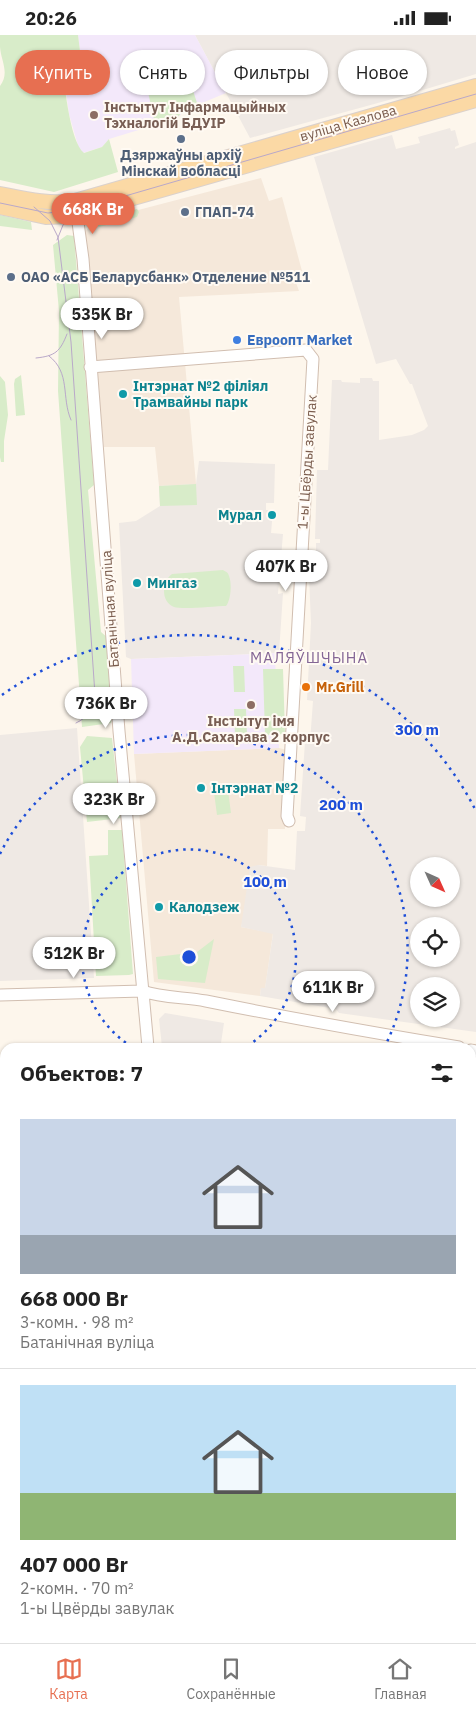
<!DOCTYPE html>
<html lang="ru">
<meta charset="utf-8">
<style>
body{margin:0;font-family:"IBM Plex Sans",sans-serif;background:#f2f2f2;color:#222;height:100vh;display:flex;flex-direction:column;font-size:19px;white-space:nowrap}
*{box-sizing:border-box;margin:0}
p{font-size:16px;color:#767676}
.icon{flex:none;width:28px;height:28px;fill:none;stroke:currentColor;stroke-width:2;stroke-linecap:round;stroke-linejoin:round}
.map{position:relative;flex:1;overflow:hidden}
.panel{position:absolute;left:0px;top:1008px;width:476px;height:601px;display:flex;flex-direction:column;background:#fff;border-radius:15px 15px 0 0;box-shadow:0 1px 4px #0004}
.panel>*{flex:none}
.top-card{position:absolute;left:15px;top:15px;width:446px;height:45px;display:flex;gap:10px}
.needle{width:32px;rotate:135deg}
.controls{position:absolute;left:410px;top:822px;display:grid;gap:10px}
.controls a{display:grid;place-items:center;width:50px;height:50px;border-radius:50%;background:#fff;box-shadow:0 1px 4px #0004;font-size:25px}
.price{position:absolute;translate:-50% -42px;padding:0 11px;border-radius:18px;background:#fff;color:#222;font-size:16px;line-height:32px;filter:drop-shadow(0 1px 2px #0008)}
.price::after{content:'';position:absolute;left:50%;top:30px;width:15px;height:11px;margin-left:-8px;background:inherit;clip-path:polygon(0 0,100% 0,50% 100%)}
.price.on{background:#e76f51;color:#fff}
ul{padding:0;list-style:none}
li{display:grid;align-content:center;gap:10px;height:265px;padding:0 20px}
li+li{border-top:1px solid #e0e0e0}
li span{display:grid;place-items:center;height:155px;border-radius:0px;color:#555}
li>.icon{margin-inline-start:auto}
span .icon{width:90px;height:90px;fill:#fffc;stroke-width:1}
li b{font-size:21px}
h2{display:flex;justify-content:space-between;align-items:center;height:60px;padding:0 20px;font-size:21px}
.pill{padding:0 18px;border-radius:22px;background:#fff;box-shadow:0 1px 4px #0004;font-size:18px;line-height:45px}
.pill.on{background:#e76f51;color:#fff}
.status{display:flex;justify-content:space-between;align-items:center;height:35px;padding:0 25px;background:#fff;direction:ltr}
.status svg{height:14px;fill:currentColor}
.tab-bar{display:flex;justify-content:space-around;align-items:center;height:70px;border-top:1px solid #e0e0e0;background:#fff;font-size:14px;color:#767676}
.tab-bar a{display:grid;justify-items:center;gap:2px}
.tab-bar .on{color:#e76f51}
.map>svg:first-child{display:block}
.residential{fill:#f5e8da}
.commercial{fill:#fde8e0}
.industrial{fill:#efe9e4;fill-rule:evenodd}
.education{fill:#f3e8fa}
.green{fill:#d8ecc9}
.lines{fill:none;stroke-linecap:round;stroke-linejoin:round}
.minor-casing{stroke:#d1beb0;stroke-width:13}
.major-casing{stroke:#dad1cd;stroke-width:16}
.minor{stroke:#fff;stroke-width:11}
.major{stroke:#fbd9a5;stroke-width:14}
.tram{stroke:#b9a8c9;stroke-width:1}
.ring{fill:none;stroke:#1d4ed8;stroke-width:2.5;stroke-dasharray:2.5 5}
.education-dot{fill:#8d6e63;stroke:#fffaf3;stroke-width:2}
.service-dot{fill:#5c6f8a;stroke:#fffaf3;stroke-width:2}
.shop-dot{fill:#3f7fe0;stroke:#fffaf3;stroke-width:2}
.culture-dot{fill:#0f9aa8;stroke:#fffaf3;stroke-width:2}
.food-dot{fill:#e8710a;stroke:#fffaf3;stroke-width:2}
.labels{text-anchor:middle;dominant-baseline:central;stroke-width:4;stroke-linejoin:round;paint-order:stroke}
.education-label{font-size:14px;font-weight:bold;fill:#785e54;stroke:#fffaf3;text-anchor:start}
.street-label{font-size:14px;fill:#7a5c4d;stroke:#fffaf3}
.service-label{font-size:14px;font-weight:bold;fill:#4e5e75;stroke:#fffaf3;text-anchor:start}
.shop-label{font-size:14px;font-weight:bold;fill:#366cbe;stroke:#fffaf3;text-anchor:start}
.culture-label{font-size:14px;font-weight:bold;fill:#0d838f;stroke:#fffaf3;text-anchor:start}
.food-label{font-size:14px;font-weight:bold;fill:#c56008;stroke:#fffaf3;text-anchor:start}
.neighbourhood-label{font-size:15px;letter-spacing:1px;fill:#846695;stroke:#fffaf3}
.centre{fill:#1d4ed8;stroke:#fffaf3;stroke-width:2.5}
.ring-label{font-size:15px;text-anchor:middle;font-weight:bold;fill:#1d4ed8;stroke:#fffaf3;stroke-width:4;stroke-linejoin:round;paint-order:stroke}
</style>
<div class="status"><b>20:26</b><svg viewBox="0 0 49 12"><path d="M0 12V9h3v3zM5 12V6h3v6zM10 12V3h3v9zM15 12V0h3v12zM26 1h20v11H26zM47 4h2v5h-2z"/></svg></div>
<div class="map">
<svg width="476" height="1608" viewBox="0 0 476 1608">
<rect width="100%" height="100%" fill="#fdf6ec"/>
<!-- residential -->
<path class="residential" d="M 261,143 L 269,166 L 282,162 L 302,236 L 293,239 L 299,256 L 179,262 L 196,449 L 159,451 L 155,412 L 104,412 L 82,198 L 100,185 Z
M 279,713 L 287,715 L 285,794 L 268,794 L 267,831 L 258,830 L 241,892 L 273,898 L 265,954 L 261,953 L 260,961 L 154,947 L 134,719 Z"/>
<!-- commercial -->
<path class="commercial" d="M 0,1112 L 5,1112 L 5,1204 L 0,1203 Z"/>
<!-- industrial -->
<path class="industrial" d="M 195,0 L 476,0 L 476,39 L 396,63 L 250,103 Z
M 450,93 L 451,96 L 455,95 L 459,110 L 455,112 L 455,114 L 476,107 L 476,997 L 339,978 L 336,974 L 260,961 L 261,953 L 265,953 L 273,899 L 241,892 L 250,832 L 258,830 L 295,835 L 297,796 L 305,796 L 306,782 L 300,781 L 305,707 L 310,707 L 313,666 L 307,665 L 311,588 L 309,541 L 311,530 L 318,518 L 316,518 L 316,508 L 320,508 L 320,504 L 315,504 L 317,435 L 328,435 L 332,345 L 341,345 L 342,347 L 360,348 L 360,343 L 372,343 L 373,346 L 379,346 L 379,405 L 412,400 L 424,395 L 428,391 L 412,349 L 410,349 L 396,324 L 376,329 L 314,122 L 392,100 L 396,114 L 420,108 L 418,102 ZM 419,831 L 451,831 L 451,864 L 419,864 ZM 419,891 L 451,891 L 451,924 L 419,924 ZM 419,951 L 451,951 L 451,984 L 419,984 Z
M 199,426 L 275,429 L 274,468 L 266,468 L 266,475 L 273,475 L 271,498 L 283,499 L 278,559 L 283,558 L 279,618 L 131,624 L 126,622 L 119,488 L 136,486 L 160,471 L 159,451 L 196,449 Z
M 77,693 L 94,943 L 0,946 L 0,700 Z
M 165,978 L 224,988 L 221,1008 L 252,1012 L 162,1012 L 159,984 Z
M 471,1033 L 476,1034 L 476,1281 L 471,1280 Z
M 0,1051 L 4,1051 L 5,1053 L 5,1112 L 0,1112 Z"/>
<!-- education -->
<path class="education" d="M 78,0 L 195,0 L 226,58 L 202,68 L 201,73 L 181,79 L 178,83 L 109,104 L 102,112 L 83,118 L 79,114 L 69,79 L 61,22 L 80,16 Z
M 279,618 L 275,623 L 279,713 L 134,719 L 131,624 Z"/>
<!-- green -->
<path class="green" d="M 0,0 L 78,0 L 80,16 L 61,23 C 64,43 69,106 84,118 L 102,112 L 109,104 L 118,137 L 54,157 L 0,145 L 0,51 C 10,38 1,26 0,12 C 0,8 0,4 0,0 Z
M 188,40 L 198,71 L 181,77 L 178,83 L 155,89 L 148,57 L 175,48 L 177,43 Z
M 137,174 L 139,177 L 137,182 L 99,192 L 97,190 L 100,184 Z
M 0,180 L 31,187 L 32,195 L 0,191 Z
M 67,200 L 74,201 L 94,450 L 88,455 L 101,597 L 108,603 L 113,675 L 111,688 L 82,692 L 58,356 L 59,276 L 53,210 Z
M 21,340 L 25,380 L 16,381 L 14,349 L 15,344 Z
M 0,341 L 5,347 L 8,380 L 4,406 L 4,427 L 1,427 L 0,422 Z
M 196,449 L 197,470 L 160,471 L 159,451 Z
M 223,535 C 226,537 228,537 229,541 C 232,548 231,565 226,571 C 215,571 183,575 174,572 C 167,569 164,563 164,556 C 164,548 166,544 172,539 Z
M 233,631 L 244,631 L 245,657 L 234,657 Z
M 263,634 L 283,634 L 285,699 L 265,700 Z
M 234,674 L 246,674 L 247,700 L 235,701 Z
M 87,701 L 112,703 L 121,783 L 87,787 L 80,712 Z
M 227,748 L 231,778 L 217,780 L 213,750 Z
M 108,795 L 122,795 L 133,939 L 129,940 L 96,941 L 89,821 L 108,820 Z
M 214,904 L 205,948 L 158,944 L 156,922 L 197,917 Z
M 0,1257 L 5,1258 L 5,1604 L 471,1604 L 471,1339 L 476,1340 L 476,1608 L 0,1608 Z"/>
<g class="lines">
<defs>
<path id="minor" d="M 76,173 L 83,224 L 119,696 L 148,1012
M 90,332 L 306,315 L 313,324 L 287,781 L 289,786
M 0,960 L 142,956 C 163,963 185,962 206,966 C 290,983 374,998 459,1012
M 471,1015 L 476,1016"/>
<path id="major" d="M 0,159 C 25,164 50,170 75,166 L 476,51
M 0,172 L 46,182 L 70,181 L 476,65
M 0,1234 L 5,1235
M 471,1314 L 476,1315"/>
</defs>
<!-- minor casing -->
<use href="#minor" class="minor-casing"/>
<!-- major casing -->
<use href="#major" class="major-casing"/>
<!-- minor -->
<use href="#minor" class="minor"/>
<!-- major -->
<use href="#major" class="major"/>
<!-- tram -->
<path class="tram" d="M 0,168 L 48,178 L 77,175 L 476,59
M 34,172 L 50,186 L 58,202 L 71,307 L 95,660 C 93,673 89,682 76,688
M 57,205 L 63,190 L 77,174
M 49,321 C 71,338 61,362 71,385
M 36,323 C 55,321 60,317 67,299"/>
</g>
<!-- distance rings -->
<g class="ring">
<path d="M132 1012A107 107 0 1 1 246 1012"/>
<path d="M0 819A215 215 0 0 1 385 1011"/>
<path d="M2 660A322 322 0 0 1 476 776"/>
</g>
<!-- markers -->
<g class="education-dot">
<circle cx="94" cy="80" r="5"/>
<circle cx="251" cy="670" r="5"/>
</g>
<g class="service-dot">
<circle cx="181" cy="104" r="5"/>
<circle cx="185" cy="177" r="5"/>
<circle cx="11" cy="242" r="5"/>
</g>
<circle class="shop-dot" cx="237" cy="305" r="5"/>
<g class="culture-dot">
<circle cx="123" cy="359" r="5"/>
<circle cx="272" cy="480" r="5"/>
<circle cx="137" cy="548" r="5"/>
<circle cx="201" cy="753" r="5"/>
<circle cx="159" cy="872" r="5"/>
</g>
<circle class="food-dot" cx="306" cy="652" r="5"/>
<g class="labels">
<!-- education labels -->
<g class="education-label">
<text x="104" y="72">Інстытут Інфармацыйных<tspan x="104" dy="16">Тэхналогій БДУІР</tspan></text>
<text x="251" y="686" text-anchor="middle">Інстытут імя<tspan x="251" dy="16">А.Д.Сахарава 2 корпус</tspan></text>
</g>
<!-- street labels -->
<g class="street-label">
<text transform="translate(348 88) rotate(-16)">вуліца Казлова</text>
<text transform="translate(307 427) rotate(-86)">1-ы Цвёрды завулак</text>
<text transform="translate(110 574) rotate(-94)">Батанічная вуліца</text>
</g>
<!-- service labels -->
<g class="service-label">
<text x="181" y="120" text-anchor="middle">Дзяржаўны архіў<tspan x="181" dy="16">Мінскай вобласці</tspan></text>
<text x="195" y="177">ГПАП-74</text>
<text x="21" y="242">ОАО «АСБ Беларусбанк» Отделение №511</text>
</g>
<!-- shop labels -->
<g class="shop-label">
<text x="247" y="305">Евроопт Market</text>
</g>
<!-- culture labels -->
<g class="culture-label">
<text x="133" y="351">Інтэрнат №2 філіял<tspan x="133" dy="16">Трамвайны парк</tspan></text>
<text x="262" y="480" text-anchor="end">Мурал</text>
<text x="147" y="548">Мингаз</text>
<text x="211" y="753">Інтэрнат №2</text>
<text x="169" y="872">Калодзеж</text>
</g>
<!-- food labels -->
<g class="food-label">
<text x="316" y="652">Mr.Grill</text>
</g>
<!-- neighbourhood labels -->
<g class="neighbourhood-label">
<text x="309" y="622">МАЛЯЎШЧЫНА</text>
</g>
</g>
<circle cx="189" cy="922" r="8" class="centre"/>
<g class="ring-label">
<text x="417" y="700">300 m</text>
<text x="341" y="775">200 m</text>
<text x="265" y="852">100 m</text>
</g>
</svg>
<div class="controls">
<a><svg class="needle" viewBox="-14 -14 28 28"><path d="M0-13l5 13h-10z" fill="#e53935"/><path d="M0 13l5-13h-10z" fill="#767676"/></svg></a>
<a><svg class="icon" aria-label="locate" viewBox="0 0 24 24"><circle cx="12" cy="12" r="6"/><path d="M12 2v4M12 18v4M2 12h4M18 12h4"/></svg></a>
<a><svg class="icon" aria-label="layers" viewBox="0 0 24 24"><path d="M12 4l9 5-9 5-9-5zM3 14l9 5 9-5"/></svg></a>
</div>
<b class="price on" style="left:93px;top:200px">668K Br</b>
<b class="price" style="left:102px;top:305px">535K Br</b>
<b class="price" style="left:286px;top:557px">407K Br</b>
<b class="price" style="left:106px;top:694px">736K Br</b>
<b class="price" style="left:114px;top:790px">323K Br</b>
<b class="price" style="left:74px;top:944px">512K Br</b>
<b class="price" style="left:333px;top:978px">611K Br</b>
<div class="top-card">
<a class="pill on">Купить</a>
<a class="pill">Снять</a>
<a class="pill">Фильтры</a>
<a class="pill">Новое</a>
</div>
<section class="panel">
<h2>Объектов: 7<svg class="icon" aria-label="filters" viewBox="0 0 24 24"><path d="M4 7h16M4 17h16"/><circle cx="9" cy="7" r="2"/><circle cx="15" cy="17" r="2"/></svg></h2>
<ul>
<li><span style="background:linear-gradient(#c9d6e8 75%,#9aa5b1 0)"><svg class="icon" aria-label="home" viewBox="0 0 24 24"><path d="M3 11l9-7 9 7M6 9v11h12V9"/></svg></span><div><b>668 000 Br</b><p>3-комн. · 98 m²</p><p>Батанічная вуліца</p></div></li>
<li><span style="background:linear-gradient(#bfe0f5 70%,#8fb573 0)"><svg class="icon" aria-label="home" viewBox="0 0 24 24"><path d="M3 11l9-7 9 7M6 9v11h12V9"/></svg></span><div><b>407 000 Br</b><p>2-комн. · 70 m²</p><p>1-ы Цвёрды завулак</p></div></li>
</ul>
</section>
</div>
<nav class="tab-bar">
<a class="on"><svg class="icon" aria-label="map" viewBox="0 0 24 24"><path d="M3 6l6-2 6 2 6-2v14l-6 2-6-2-6 2zM9 4v14M15 6v14"/></svg>Карта</a>
<a><svg class="icon" aria-label="saved" viewBox="0 0 24 24"><path d="M7 4h10v16l-5-4-5 4z"/></svg>Сохранённые</a>
<a><svg class="icon" aria-label="home" viewBox="0 0 24 24"><path d="M3 11l9-7 9 7M6 9v11h12V9"/></svg>Главная</a>
</nav>
